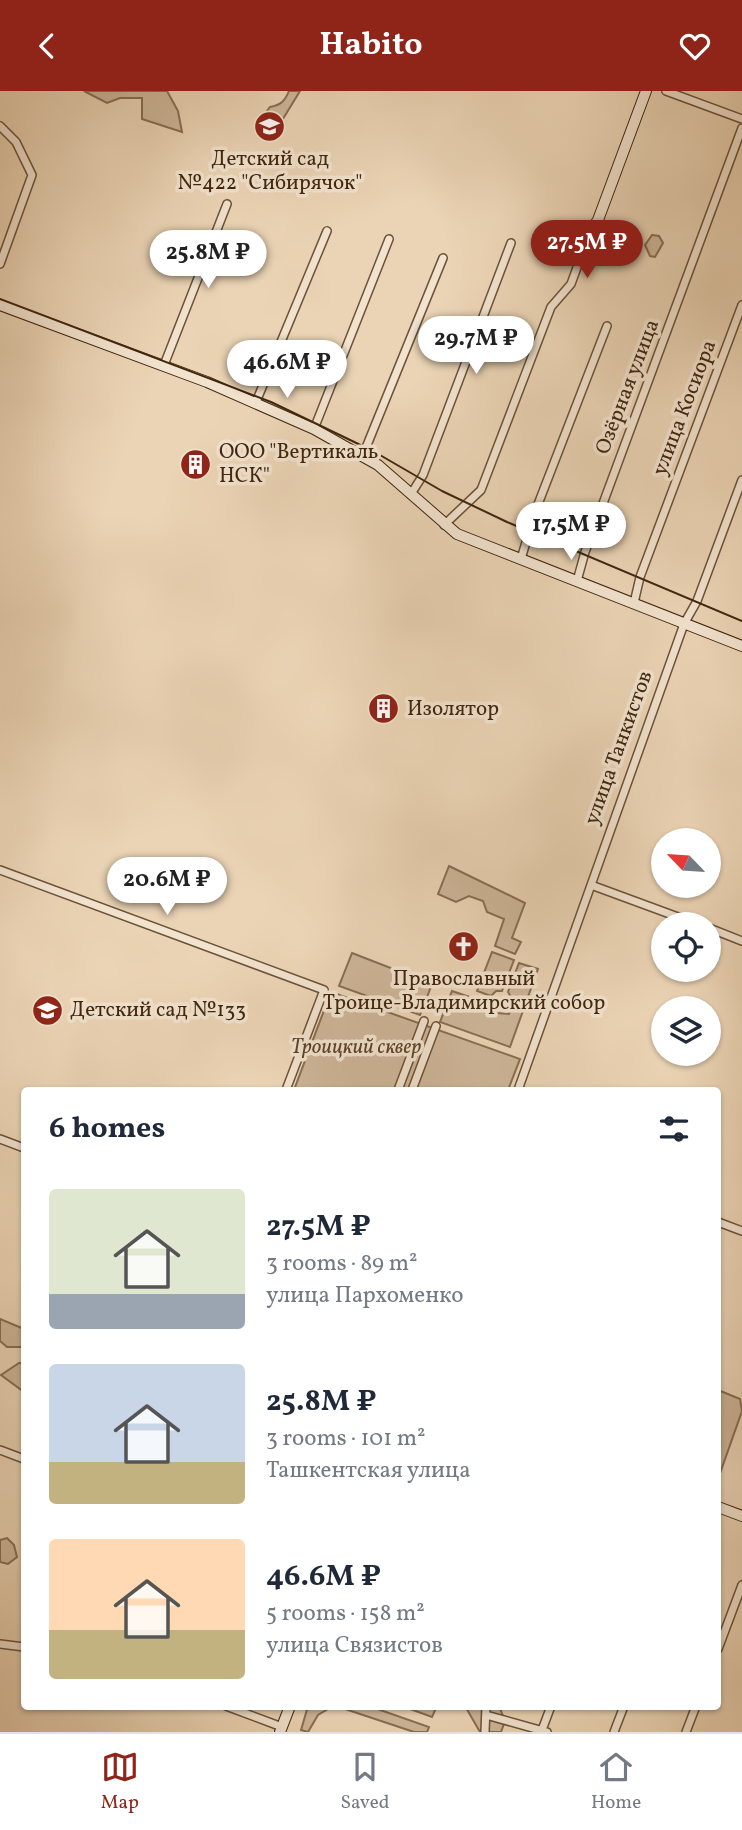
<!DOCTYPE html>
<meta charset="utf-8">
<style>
body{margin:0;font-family:Vollkorn,serif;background:#f2f2f3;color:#1f2937;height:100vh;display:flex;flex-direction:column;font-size:26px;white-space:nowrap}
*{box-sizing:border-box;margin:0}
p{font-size:23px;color:#747a83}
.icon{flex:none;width:38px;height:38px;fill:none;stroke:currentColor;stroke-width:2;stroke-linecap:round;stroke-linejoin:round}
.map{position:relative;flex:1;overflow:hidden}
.details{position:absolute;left:21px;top:996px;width:700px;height:623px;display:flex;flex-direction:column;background:#fff;border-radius:7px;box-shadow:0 2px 5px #0004}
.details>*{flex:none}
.needle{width:46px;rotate:295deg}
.controls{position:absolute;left:651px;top:737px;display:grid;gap:14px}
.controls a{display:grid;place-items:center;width:70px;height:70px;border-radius:50%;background:#fff;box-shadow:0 2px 5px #0004;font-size:35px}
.price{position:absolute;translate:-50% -60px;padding:0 16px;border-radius:24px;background:#fff;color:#222;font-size:23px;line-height:46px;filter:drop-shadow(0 2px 4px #0008)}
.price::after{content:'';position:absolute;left:50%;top:42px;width:21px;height:16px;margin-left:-10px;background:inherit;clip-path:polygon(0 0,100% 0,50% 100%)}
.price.on{background:#8f2418;color:#fff}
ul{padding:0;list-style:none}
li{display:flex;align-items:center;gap:21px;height:175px;padding:0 28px}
li span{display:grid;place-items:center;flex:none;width:196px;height:140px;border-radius:7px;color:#555}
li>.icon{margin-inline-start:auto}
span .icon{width:84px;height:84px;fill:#fffc;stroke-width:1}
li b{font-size:30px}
h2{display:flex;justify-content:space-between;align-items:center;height:84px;padding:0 28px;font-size:30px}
header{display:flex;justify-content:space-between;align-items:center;height:91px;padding:0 28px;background:#8f2418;color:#fff;font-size:32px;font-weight:700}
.menu{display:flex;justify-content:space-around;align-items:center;height:98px;border-top:2px solid #e0e1e3;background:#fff;font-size:19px;color:#747a83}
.menu a{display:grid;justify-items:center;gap:4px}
.menu .on{color:#8f2418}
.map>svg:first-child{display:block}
.green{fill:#ceb699;stroke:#876e54;stroke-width:2}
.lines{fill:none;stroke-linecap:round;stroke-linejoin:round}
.street-casing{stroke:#6b5238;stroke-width:10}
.secondary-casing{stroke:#40260f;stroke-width:12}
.street{stroke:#f2e3cf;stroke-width:7}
.secondary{stroke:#f2e3cf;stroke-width:10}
.tram{stroke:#40260f;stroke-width:2}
.labels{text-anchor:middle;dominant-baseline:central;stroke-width:7;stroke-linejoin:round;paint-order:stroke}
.poi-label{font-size:21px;fill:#40260f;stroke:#f2e3cf;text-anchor:start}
.street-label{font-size:21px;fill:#40260f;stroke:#f2e3cf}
.park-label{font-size:21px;font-style:italic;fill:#5c432b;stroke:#f2e3cf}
</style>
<header><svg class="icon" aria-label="back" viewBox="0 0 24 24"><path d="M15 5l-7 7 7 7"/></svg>Habito<svg class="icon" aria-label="heart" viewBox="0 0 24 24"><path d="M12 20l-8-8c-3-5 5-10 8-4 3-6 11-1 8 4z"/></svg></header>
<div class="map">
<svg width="742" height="1641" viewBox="0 0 742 1641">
<rect width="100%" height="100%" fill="#ebd4b5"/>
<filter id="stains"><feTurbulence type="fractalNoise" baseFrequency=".00286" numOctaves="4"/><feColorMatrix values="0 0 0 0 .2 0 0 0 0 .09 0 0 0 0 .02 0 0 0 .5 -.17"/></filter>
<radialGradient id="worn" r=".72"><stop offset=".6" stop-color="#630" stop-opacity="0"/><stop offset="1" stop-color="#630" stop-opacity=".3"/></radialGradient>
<!-- green -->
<path class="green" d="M 84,0 L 167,0 L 178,20 L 182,41 L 142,28 L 142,7 L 120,7 L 107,12 Z
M 289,0 L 300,0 L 275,41 L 263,40 L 256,35 L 270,16 C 281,14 285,10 289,0 Z
M 652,144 L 659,145 L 663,152 L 655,166 L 650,165 L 645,154 Z
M 449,775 L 525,812 L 512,847 L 521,851 L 515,863 L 495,855 L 504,828 L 487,821 L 483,810 L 469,805 L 456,811 L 438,803 Z
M 492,861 L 514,869 L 502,900 L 496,900 L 491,905 L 477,900 Z
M 352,862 L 432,893 L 420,924 L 339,895 Z
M 519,872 L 538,878 L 510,956 L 440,931 L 452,900 L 491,913 L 497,922 L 509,923 L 514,911 L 508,901 Z
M 331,901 L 520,968 L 508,999 L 294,999 Z
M 0,1228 L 24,1238 L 24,1256 L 7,1256 L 0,1250 Z
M 19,1272 L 24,1272 L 24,1301 L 1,1284 Z
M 718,1299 L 740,1308 L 742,1320 L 718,1388 Z
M 7,1447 L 14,1454 L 17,1466 L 8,1473 L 0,1471 L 0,1449 Z
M 308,1615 L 333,1615 L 318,1624 L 308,1641 L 301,1639 Z
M 336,1615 L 369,1615 L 429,1636 L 427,1641 L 414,1641 Z
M 402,1615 L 437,1615 L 432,1626 Z
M 465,1615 L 499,1615 L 505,1630 L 501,1641 L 480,1641 Z"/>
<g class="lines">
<defs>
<path id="street" d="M 666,0 L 742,28
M 0,35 L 16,51 L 32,84 L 0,173
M 164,274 L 227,113
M 256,311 L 327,140
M 314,338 L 389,148
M 363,364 L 443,167
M 411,403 L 423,384 L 511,152
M 444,434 L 481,399 L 551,216 L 571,193 L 590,141
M 521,468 L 535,421 L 607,235
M 577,490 L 585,461 L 742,37
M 634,512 L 640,486 L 742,214
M 0,779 L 324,899 L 286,999
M 591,794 L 697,833
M 709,837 L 742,850
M 398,999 L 424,930
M 412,999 L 436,935
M 518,999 L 684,533 L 697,510 L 742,389
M 0,1048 L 24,1057
M 718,1131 L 742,1140
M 0,1359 L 24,1368
M 0,1553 L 24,1556
M 718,1558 L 742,1494
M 226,1615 L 282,1636
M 486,1624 L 547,1641
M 542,1639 L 551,1615
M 485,1641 L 486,1615
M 614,1641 L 624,1615
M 686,1641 L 696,1615"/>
<path id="secondary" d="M 590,141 L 598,129 L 646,0
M 0,214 L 207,291 L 314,338 L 378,374 L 457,443 L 742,555
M 718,1416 L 742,1425
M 280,1641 L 290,1615"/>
</defs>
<!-- street casing -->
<use href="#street" class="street-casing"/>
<!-- secondary casing -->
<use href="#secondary" class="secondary-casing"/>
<!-- street -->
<use href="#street" class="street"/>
<!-- secondary -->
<use href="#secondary" class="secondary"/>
<!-- tram -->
<path class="tram" d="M 0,208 L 271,311 L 373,360 L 442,400 L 507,431 L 742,530"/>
</g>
<!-- icons -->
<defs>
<symbol id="school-disc" viewBox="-11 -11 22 22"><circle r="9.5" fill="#8f2418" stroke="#f2e3cf"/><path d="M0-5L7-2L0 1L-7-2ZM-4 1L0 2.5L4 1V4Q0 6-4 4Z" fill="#fff"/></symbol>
<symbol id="building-disc" viewBox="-11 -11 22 22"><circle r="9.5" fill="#8f2418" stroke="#f2e3cf"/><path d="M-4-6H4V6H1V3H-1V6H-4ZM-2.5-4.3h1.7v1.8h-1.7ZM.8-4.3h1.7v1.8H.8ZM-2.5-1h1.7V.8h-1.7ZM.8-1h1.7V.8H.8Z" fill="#fff"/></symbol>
<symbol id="church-disc" viewBox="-11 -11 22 22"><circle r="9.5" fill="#8f2418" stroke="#f2e3cf"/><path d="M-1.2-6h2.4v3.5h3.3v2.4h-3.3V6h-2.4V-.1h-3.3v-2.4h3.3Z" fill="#fff"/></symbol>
</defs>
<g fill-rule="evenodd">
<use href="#school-disc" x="252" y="18" width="35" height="35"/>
<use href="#building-disc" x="178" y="356" width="35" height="35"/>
<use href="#building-disc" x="366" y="600" width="35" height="35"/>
<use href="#church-disc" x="446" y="838" width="35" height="35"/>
<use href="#school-disc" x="30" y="902" width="35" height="35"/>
</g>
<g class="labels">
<!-- poi labels -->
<g class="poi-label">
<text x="270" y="68" text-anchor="middle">Детский сад<tspan x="270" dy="24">№422 "Сибирячок"</tspan></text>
<text x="219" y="361">ООО "Вертикаль<tspan x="219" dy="24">НСК"</tspan></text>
<text x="407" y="618">Изолятор</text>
<text x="464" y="888" text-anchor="middle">Православный<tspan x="464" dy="24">Троице-Владимирский собор</tspan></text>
<text x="70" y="919">Детский сад №133</text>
</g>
<!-- street labels -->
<g class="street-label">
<text transform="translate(628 296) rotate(-69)">Озёрная улица</text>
<text transform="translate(685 317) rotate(-69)">улица Косиора</text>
<text transform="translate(619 657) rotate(-70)">улица Танкистов</text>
</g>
<!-- park labels -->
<g class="park-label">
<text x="356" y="956">Троицкий сквер</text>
</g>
</g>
<rect width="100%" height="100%" filter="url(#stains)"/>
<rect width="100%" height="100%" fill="url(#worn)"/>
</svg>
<div class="controls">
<a><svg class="needle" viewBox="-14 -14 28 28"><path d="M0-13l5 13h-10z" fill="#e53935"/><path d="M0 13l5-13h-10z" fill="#747a83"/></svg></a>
<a><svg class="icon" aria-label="locate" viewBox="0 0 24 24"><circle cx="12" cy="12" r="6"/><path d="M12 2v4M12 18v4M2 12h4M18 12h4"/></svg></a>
<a><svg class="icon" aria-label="layers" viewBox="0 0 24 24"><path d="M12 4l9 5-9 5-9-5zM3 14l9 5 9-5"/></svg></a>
</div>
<b class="price on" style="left:587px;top:189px">27.5M ₽</b>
<b class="price" style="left:208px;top:199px">25.8M ₽</b>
<b class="price" style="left:476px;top:285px">29.7M ₽</b>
<b class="price" style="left:287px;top:309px">46.6M ₽</b>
<b class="price" style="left:571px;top:471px">17.5M ₽</b>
<b class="price" style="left:167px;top:826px">20.6M ₽</b>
<section class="details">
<h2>6 homes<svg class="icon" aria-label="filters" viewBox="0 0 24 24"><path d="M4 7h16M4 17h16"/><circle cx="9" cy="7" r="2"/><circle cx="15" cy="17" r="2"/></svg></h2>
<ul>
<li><span style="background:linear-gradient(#dfe7d0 75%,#9aa5b1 0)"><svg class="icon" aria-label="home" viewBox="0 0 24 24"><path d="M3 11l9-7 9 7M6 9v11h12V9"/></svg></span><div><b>27.5M ₽</b><p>3 rooms · 89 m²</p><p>улица Пархоменко</p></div></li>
<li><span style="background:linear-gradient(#c9d6e8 70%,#c2b280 0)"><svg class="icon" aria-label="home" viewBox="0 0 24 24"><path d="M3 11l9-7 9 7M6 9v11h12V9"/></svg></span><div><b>25.8M ₽</b><p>3 rooms · 101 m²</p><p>Ташкентская улица</p></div></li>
<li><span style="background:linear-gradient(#ffd9b3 65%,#c2b280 0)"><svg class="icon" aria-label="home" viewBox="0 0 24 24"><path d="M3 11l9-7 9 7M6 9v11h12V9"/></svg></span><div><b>46.6M ₽</b><p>5 rooms · 158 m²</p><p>улица Связистов</p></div></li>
</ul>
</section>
</div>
<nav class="menu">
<a class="on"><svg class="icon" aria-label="map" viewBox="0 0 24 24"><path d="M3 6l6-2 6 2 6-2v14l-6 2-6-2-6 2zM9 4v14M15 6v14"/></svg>Map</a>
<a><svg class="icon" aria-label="saved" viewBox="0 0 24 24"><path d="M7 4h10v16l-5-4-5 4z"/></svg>Saved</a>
<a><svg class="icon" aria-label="home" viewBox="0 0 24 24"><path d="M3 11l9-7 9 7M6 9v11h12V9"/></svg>Home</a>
</nav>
